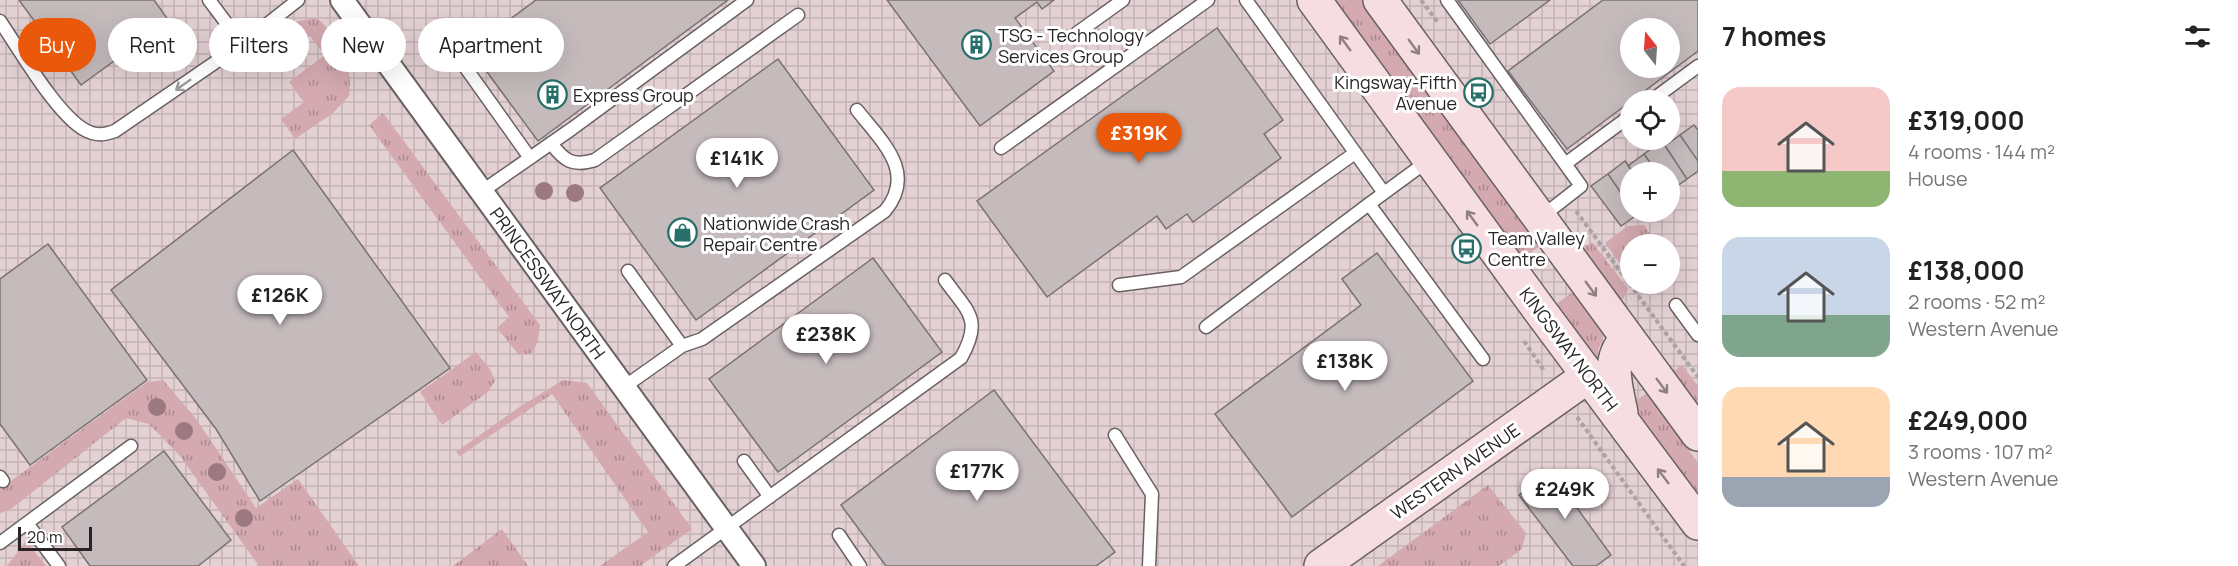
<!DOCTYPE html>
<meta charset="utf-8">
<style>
body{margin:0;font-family:Manrope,sans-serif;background:#f6f6f6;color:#222;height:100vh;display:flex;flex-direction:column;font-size:22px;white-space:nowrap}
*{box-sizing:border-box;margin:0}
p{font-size:20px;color:#767676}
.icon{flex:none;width:33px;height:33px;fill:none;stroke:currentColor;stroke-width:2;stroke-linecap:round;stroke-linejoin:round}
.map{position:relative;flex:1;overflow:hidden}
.details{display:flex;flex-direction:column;background:#fff;width:540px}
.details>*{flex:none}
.hud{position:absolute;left:18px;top:18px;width:570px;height:54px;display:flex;gap:12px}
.needle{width:39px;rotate:343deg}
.controls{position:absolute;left:1620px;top:18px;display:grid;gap:12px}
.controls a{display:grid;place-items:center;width:60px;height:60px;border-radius:50%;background:#fff;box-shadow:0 6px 24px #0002;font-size:30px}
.scale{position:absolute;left:18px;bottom:15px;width:74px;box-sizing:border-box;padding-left:6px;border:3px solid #282425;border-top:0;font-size:16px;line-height:21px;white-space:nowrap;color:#282425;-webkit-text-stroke:4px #fff;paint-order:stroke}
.price{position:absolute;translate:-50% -51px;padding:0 14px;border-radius:21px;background:#fff;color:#222;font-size:20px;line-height:39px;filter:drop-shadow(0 2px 3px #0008)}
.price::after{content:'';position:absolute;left:50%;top:36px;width:18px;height:14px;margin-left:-9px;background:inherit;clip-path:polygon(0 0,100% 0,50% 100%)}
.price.current{background:#ea580c;color:#fff}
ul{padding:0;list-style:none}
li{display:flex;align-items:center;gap:18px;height:150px;padding:0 24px}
li span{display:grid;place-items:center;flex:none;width:168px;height:120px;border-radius:18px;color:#555}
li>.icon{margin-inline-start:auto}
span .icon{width:72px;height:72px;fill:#fffc;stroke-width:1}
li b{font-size:26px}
h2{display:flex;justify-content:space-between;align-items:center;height:72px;padding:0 24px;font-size:26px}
.tag{padding:0 21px;border-radius:27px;background:#fff;box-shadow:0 6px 24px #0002;font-size:21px;line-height:54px}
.tag.current{background:#ea580c;color:#fff}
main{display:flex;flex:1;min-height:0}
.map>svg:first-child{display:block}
.industrial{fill:url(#industrial-grid);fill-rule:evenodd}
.grass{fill:url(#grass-tufts)}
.building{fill:#c5bbbd;stroke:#7a7273;stroke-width:1.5;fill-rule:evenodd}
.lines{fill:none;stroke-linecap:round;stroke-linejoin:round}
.lane-casing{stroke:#696162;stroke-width:15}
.street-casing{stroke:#696162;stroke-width:26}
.secondary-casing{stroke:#696162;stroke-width:36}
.path{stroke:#aba3a4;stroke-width:4;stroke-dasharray:4.5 3;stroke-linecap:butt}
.lane{stroke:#fff;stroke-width:12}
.street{stroke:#fff;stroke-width:22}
.secondary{stroke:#f6dde2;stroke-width:33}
.tree{fill:#9c7981}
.oneway{stroke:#8f8084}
.oneway2{stroke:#9e9c9d}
.labels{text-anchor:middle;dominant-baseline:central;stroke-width:6;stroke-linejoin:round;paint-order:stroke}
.poi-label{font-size:18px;fill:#282425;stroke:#fff;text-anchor:start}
.street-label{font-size:18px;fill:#282425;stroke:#fff}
</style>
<main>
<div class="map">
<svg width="1698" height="566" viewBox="0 0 1698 566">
<defs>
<pattern id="industrial-grid" width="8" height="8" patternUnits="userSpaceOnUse" patternTransform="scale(1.5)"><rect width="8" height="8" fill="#e4d1d4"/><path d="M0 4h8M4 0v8" fill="none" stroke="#c4b3b6"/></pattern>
<pattern id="grass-tufts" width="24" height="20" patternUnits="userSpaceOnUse" patternTransform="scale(1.5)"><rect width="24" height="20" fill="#d4a9b0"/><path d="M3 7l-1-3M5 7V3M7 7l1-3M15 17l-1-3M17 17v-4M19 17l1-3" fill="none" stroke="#ac898f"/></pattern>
</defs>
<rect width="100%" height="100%" fill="#eae0e1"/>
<!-- industrial -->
<path class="industrial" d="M 0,0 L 1698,0 L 1698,566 L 0,566 ZM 1630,28 L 1670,28 L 1670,68 L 1630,68 ZM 1630,100 L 1670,100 L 1670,140 L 1630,140 ZM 1630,172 L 1670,172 L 1670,212 L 1630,212 ZM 1630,244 L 1670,244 L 1670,284 L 1630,284 Z"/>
<!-- grass -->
<path class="grass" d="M 1332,0 L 1364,0 L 1541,245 L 1522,259 Z
M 317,18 C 343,42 353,62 349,96 L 333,113 L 295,139 L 281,119 L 304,102 L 289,82 L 325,55 L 310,36 L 299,40 L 293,29 L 275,43 L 272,39 L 298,21 Z
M 383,113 L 540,325 L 538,341 L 532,353 L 519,355 L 497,328 L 509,317 L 369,125 Z
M 1644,225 L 1657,244 L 1630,244 L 1630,277 L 1605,243 L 1628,226 Z
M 1592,242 L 1628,289 L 1621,303 L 1582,249 Z
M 1573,292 L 1604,335 L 1598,350 L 1599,367 L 1555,305 Z
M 476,352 L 490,369 L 495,381 L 488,392 L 442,425 L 420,392 Z
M 1682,365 L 1698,386 L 1698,412 L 1670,374 Z
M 163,380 L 197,420 L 256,508 L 298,479 L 359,566 L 259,566 L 180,456 L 149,424 L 126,418 L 11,509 L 0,513 L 0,489 L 147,382 Z
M 563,380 L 587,383 L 692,529 L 640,566 L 600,566 L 648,532 L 552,394 L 460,456 L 456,452 L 518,408 Z
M 1647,393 L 1698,463 L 1698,501 L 1642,424 L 1636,411 L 1638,399 Z
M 1488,485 L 1526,533 L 1522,549 L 1499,566 L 1378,566 Z
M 502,529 L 528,566 L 453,566 Z
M 26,541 L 46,566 L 7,566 Z"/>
<!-- building -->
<path class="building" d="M 19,0 L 154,0 L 169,21 L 81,85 Z
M 536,0 L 728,0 L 538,141 L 470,49 Z
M 887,0 L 1054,0 L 1042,9 L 1037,2 L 1015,18 L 1054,71 L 980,126 Z
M 1458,0 L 1550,0 L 1490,44 Z
M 1603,0 L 1698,0 L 1698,51 L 1567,149 L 1508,71 ZM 1630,28 L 1670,28 L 1670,68 L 1630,68 Z
M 1217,28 L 1283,120 L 1264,134 L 1281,158 L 1193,222 L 1187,214 L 1166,229 L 1157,216 L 1047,297 L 977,201 Z
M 778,59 L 874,190 L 696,320 L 600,188 Z
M 1694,125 L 1698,130 L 1698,161 L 1680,135 Z
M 1680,135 L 1698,161 L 1698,171 L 1687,179 L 1665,146 Z
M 1662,141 L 1687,179 L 1670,191 L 1670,172 L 1657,172 L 1644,154 Z
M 293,150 L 450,368 L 260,501 L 216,429 L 111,290 Z
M 1644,154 L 1657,172 L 1633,172 L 1628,166 Z
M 1625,161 L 1633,172 L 1630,172 L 1630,206 L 1608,174 Z
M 1608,174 L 1630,206 L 1630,212 L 1637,215 L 1621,226 L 1591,186 Z
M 48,244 L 147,380 L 30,465 L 0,424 L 0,279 Z
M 1377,253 L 1473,381 L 1292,517 L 1215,414 L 1361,305 L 1342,279 Z
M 873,258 L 942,352 L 778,472 L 709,379 Z
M 994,390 L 1115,552 L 1096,566 L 886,566 L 841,505 Z
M 164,451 L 231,540 L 198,566 L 90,566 L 62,527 Z
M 1549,473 L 1562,473 L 1579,496 L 1572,501 L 1611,555 L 1596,566 L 1573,566 L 1519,495 Z"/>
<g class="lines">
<defs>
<path id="lane" d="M 209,0 L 242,44
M 1246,0 L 1384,193
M 1447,0 L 1581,186 L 1540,218
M 0,21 C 19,49 57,115 85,130 C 96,136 104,135 115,131 L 242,44 L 298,0
M 1077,33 L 1123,0
M 463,64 L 530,158
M 1652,100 L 1698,66
M 551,143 C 564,161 573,167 595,160 L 798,15
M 1001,148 L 1208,0
M 1429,160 L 1369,204 L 1483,359
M 1565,164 L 1630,116
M 481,192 L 573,128 L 747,0
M 1119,285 L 1181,277 L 1355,153
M 1676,305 L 1698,335
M 1206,327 L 1369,204
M 682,346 L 702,339 L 885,211 C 917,172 882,142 857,110
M 624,387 L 682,346 L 628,271
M 1115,435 L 1152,494 L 1149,566
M 744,461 L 770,497
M 0,477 L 3,481
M 27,523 L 59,566
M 839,535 L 860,566
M 0,543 L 131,446
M 674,566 L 961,358 C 983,319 968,312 945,280"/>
<path id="street" d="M 342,0 L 754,566"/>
<path id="secondary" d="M 1314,0 L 1538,308 L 1698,523
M 1380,0 L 1698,434
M 1621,413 C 1616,386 1606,360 1627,339
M 1321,566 L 1588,376"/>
</defs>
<!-- lane casing -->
<use href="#lane" class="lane-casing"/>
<!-- street casing -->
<use href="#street" class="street-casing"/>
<!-- secondary casing -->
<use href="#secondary" class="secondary-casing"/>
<!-- path -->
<path class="path" d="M 1421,0 L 1439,24
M 1576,211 L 1698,377
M 1524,341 L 1545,372
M 1577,417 L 1684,566"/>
<!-- lane -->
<use href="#lane" class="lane"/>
<!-- street -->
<use href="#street" class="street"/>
<!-- secondary -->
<use href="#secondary" class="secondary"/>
</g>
<!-- trees -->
<g class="tree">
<circle cx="443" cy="50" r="9"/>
<circle cx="544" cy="191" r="9"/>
<circle cx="575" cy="193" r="9"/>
<circle cx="157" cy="407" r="9"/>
<circle cx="184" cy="431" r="9"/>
<circle cx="217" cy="472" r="9"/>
<circle cx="244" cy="518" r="9"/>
</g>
<!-- one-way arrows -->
<defs><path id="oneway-shaft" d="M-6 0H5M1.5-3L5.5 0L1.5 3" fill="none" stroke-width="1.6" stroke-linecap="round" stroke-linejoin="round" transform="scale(1.5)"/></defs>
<g class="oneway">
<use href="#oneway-shaft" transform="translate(1345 43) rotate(-126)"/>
<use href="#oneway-shaft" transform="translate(1414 47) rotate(54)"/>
<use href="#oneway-shaft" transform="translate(1472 218) rotate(-126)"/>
<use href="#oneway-shaft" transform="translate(1591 289) rotate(54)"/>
<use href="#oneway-shaft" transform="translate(1662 386) rotate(53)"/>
<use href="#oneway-shaft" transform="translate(1663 476) rotate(-127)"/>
</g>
<use class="oneway2" href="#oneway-shaft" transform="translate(183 85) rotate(145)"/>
<!-- icons -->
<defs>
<symbol id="building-ring" viewBox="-11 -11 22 22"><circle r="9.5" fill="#fff" stroke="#27706a" stroke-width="1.5"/><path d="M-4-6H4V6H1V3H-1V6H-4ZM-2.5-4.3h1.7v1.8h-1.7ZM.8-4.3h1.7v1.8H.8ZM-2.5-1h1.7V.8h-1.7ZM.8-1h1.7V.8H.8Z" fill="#27706a"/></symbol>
<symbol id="bus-ring" viewBox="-11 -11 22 22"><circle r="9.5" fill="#fff" stroke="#27706a" stroke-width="1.5"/><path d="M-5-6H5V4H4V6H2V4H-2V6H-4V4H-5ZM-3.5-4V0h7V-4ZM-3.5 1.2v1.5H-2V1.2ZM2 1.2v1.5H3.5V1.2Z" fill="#27706a"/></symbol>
<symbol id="shop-ring" viewBox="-11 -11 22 22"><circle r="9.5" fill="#fff" stroke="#27706a" stroke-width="1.5"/><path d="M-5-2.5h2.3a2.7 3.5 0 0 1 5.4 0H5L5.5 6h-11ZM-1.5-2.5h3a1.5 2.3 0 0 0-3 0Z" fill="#27706a"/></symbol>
</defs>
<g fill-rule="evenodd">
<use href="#building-ring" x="960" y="28" width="33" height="33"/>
<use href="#bus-ring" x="1462" y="76" width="33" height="33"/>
<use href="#building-ring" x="536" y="78" width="33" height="33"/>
<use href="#shop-ring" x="666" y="216" width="33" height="33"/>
<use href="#bus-ring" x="1450" y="232" width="33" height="33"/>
</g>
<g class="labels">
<!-- poi labels -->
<g class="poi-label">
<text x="998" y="35">TSG - Technology<tspan x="998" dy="21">Services Group</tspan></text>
<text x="1457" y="82" text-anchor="end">Kingsway-Fifth<tspan x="1457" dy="21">Avenue</tspan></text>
<text x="573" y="95">Express Group</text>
<text x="703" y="223">Nationwide Crash<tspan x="703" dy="21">Repair Centre</tspan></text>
<text x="1488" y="238">Team Valley<tspan x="1488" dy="21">Centre</tspan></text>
</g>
<!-- street labels -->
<g class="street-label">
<text transform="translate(548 283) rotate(54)">PRINCESSWAY NORTH</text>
<text transform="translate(1569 349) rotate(53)">KINGSWAY NORTH</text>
<text transform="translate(1455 471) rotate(-35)">WESTERN AVENUE</text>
</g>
</g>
</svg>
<div class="controls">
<a><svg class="needle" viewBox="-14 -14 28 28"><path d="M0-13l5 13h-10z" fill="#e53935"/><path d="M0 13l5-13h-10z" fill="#767676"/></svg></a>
<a><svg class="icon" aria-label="locate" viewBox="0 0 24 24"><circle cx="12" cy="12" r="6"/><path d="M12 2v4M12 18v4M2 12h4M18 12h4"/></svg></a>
<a>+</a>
<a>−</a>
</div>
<div class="scale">20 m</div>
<b class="price current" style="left:1139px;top:164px">£319K</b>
<b class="price" style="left:737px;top:189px">£141K</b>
<b class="price" style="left:280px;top:326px">£126K</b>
<b class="price" style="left:826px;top:365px">£238K</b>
<b class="price" style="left:1345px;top:392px">£138K</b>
<b class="price" style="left:977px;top:502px">£177K</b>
<b class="price" style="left:1565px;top:520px">£249K</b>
<div class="hud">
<a class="tag current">Buy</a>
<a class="tag">Rent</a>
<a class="tag">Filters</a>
<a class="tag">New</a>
<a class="tag">Apartment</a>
</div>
</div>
<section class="details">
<h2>7 homes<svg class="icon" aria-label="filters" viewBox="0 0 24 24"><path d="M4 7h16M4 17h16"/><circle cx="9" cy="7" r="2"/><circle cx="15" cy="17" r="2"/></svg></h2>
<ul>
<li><span style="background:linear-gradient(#f6c9c9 70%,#8fb573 0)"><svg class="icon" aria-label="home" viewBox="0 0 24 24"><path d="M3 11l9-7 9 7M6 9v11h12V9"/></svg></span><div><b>£319,000</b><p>4 rooms · 144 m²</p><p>House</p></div></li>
<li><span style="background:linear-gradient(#c9d6e8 65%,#7fa58c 0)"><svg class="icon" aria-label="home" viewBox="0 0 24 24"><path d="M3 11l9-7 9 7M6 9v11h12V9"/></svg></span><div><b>£138,000</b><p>2 rooms · 52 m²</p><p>Western Avenue</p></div></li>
<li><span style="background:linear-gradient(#ffd9b3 75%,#9aa5b1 0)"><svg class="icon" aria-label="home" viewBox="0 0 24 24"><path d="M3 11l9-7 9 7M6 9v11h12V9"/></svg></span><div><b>£249,000</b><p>3 rooms · 107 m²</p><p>Western Avenue</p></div></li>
</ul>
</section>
</main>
